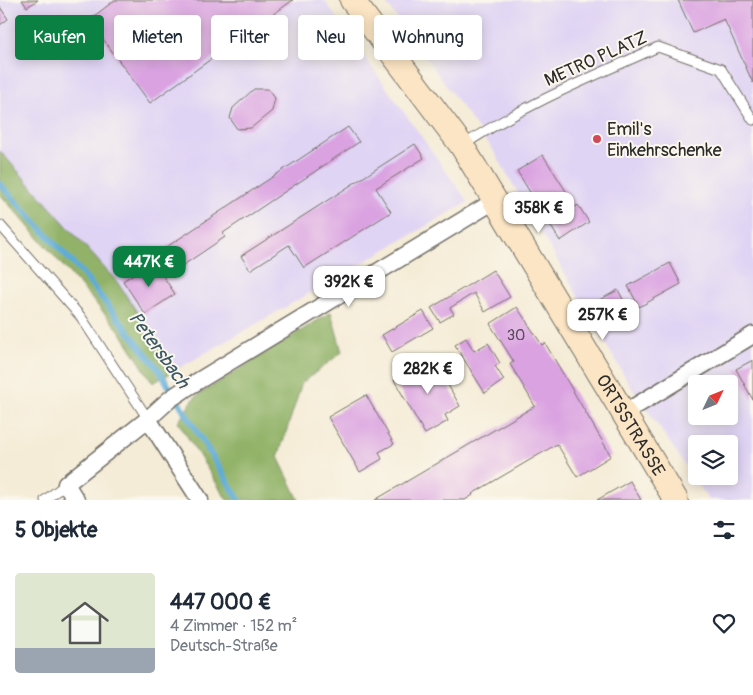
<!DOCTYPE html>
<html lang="de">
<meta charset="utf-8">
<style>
body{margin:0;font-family:Pangolin,sans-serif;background:#f6f6f7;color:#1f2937;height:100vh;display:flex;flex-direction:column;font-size:19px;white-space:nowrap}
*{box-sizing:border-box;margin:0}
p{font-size:16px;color:#747a83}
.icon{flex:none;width:28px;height:28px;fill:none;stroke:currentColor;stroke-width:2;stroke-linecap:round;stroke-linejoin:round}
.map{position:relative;height:500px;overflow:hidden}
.sheet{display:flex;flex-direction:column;background:#fff;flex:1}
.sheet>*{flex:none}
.guide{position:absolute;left:15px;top:15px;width:500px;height:45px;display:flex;gap:10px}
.needle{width:32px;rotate:47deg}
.buttons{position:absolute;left:688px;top:375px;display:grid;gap:10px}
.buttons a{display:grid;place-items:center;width:50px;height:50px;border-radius:5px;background:#fff;box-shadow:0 2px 12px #0003;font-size:25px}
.price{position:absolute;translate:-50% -42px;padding:0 11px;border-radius:10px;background:#fff;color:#222;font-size:16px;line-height:32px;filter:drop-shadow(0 1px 2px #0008)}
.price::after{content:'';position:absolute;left:50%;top:30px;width:15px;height:11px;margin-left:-8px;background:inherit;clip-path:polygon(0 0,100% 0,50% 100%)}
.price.current{background:#0b8043;color:#fff}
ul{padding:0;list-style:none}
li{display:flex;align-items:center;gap:15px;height:125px;padding:0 15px}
li span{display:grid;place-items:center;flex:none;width:140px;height:100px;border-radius:5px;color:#555}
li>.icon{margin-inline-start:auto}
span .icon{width:60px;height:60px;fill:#fffc;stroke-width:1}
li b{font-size:21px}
h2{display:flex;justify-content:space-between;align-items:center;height:60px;padding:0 15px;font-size:21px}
.pill{padding:0 18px;border-radius:5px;background:#fff;box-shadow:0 2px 12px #0003;font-size:18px;line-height:45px}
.pill.current{background:#0b8043;color:#fff}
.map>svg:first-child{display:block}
.built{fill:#e0d4f4;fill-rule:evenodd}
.forest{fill:#91b267;stroke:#5e6e49}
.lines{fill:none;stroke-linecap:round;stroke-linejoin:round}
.stream{stroke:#5dacd7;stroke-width:6}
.building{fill:#daa2e1}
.service-casing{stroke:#726f67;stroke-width:11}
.minor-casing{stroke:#726f67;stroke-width:19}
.secondary-casing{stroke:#726f67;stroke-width:26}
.service{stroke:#fff;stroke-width:9}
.minor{stroke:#fff;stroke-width:16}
.secondary{stroke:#fce5c4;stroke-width:24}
.poi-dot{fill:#d1495b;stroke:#fbf7ec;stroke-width:2}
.labels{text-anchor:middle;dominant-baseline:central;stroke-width:4;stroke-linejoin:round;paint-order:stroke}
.number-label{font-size:15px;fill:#574958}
.street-label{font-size:18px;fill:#2b2b2b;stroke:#fbf7ec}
.poi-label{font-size:18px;fill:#2b2b2b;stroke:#fbf7ec;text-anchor:start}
.water-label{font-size:19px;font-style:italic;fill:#3c5867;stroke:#fbf7ec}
</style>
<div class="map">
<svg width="753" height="500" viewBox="0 0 753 500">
<rect width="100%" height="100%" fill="#fbf7ec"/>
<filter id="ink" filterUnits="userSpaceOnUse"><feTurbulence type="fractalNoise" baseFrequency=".02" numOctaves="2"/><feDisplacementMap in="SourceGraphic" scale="10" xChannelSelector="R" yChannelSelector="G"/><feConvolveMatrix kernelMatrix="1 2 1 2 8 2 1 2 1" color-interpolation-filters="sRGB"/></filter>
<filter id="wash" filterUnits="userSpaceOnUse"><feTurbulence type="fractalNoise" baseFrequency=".0096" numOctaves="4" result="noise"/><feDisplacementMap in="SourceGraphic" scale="20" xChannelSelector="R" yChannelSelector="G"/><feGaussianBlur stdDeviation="1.12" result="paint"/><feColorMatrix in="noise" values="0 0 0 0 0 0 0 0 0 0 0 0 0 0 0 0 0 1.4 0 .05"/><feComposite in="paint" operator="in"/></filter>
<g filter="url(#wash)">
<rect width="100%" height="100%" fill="#f5ecd7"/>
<!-- built -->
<path class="built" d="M 0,0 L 324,0 L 468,202 L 176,370 L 117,282 L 0,151 Z
M 384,0 L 753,0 L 753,500 L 709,500 L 628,382 L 493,150 ZM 696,384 L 729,384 L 729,416 L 696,416 ZM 696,444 L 729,444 L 729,476 L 696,476 Z"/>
<!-- forest -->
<path class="forest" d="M 0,151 L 117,282 L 176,370 L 153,383 L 119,330 L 0,194 Z
M 331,312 L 342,352 L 302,383 L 278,457 L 299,500 L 227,500 L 178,422 L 195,397 Z"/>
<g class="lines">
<!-- stream -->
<path class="stream" d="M 0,184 L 82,273 L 159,370 L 239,500"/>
</g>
<g id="blocks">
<!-- building -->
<path class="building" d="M 22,0 L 38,0 L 27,7 Z
M 115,0 L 293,0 L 150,103 L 89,20 Z
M 678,0 L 753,0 L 753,83 L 724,19 L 693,33 Z
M 0,7 L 8,19 L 0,25 Z
M 254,89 L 268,89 L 275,98 L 272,111 L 251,128 L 237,129 L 230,118 L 233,108 Z
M 348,127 L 359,142 L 223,233 L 225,237 L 173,272 L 159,252 Z
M 415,144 L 424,158 L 376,188 L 391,212 L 304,268 L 289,245 L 250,270 L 241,256 Z
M 543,155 L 576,207 L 578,205 L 589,222 L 560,241 L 517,171 Z
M 153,261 L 175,294 L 145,314 L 123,281 Z
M 670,263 L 681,284 L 639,307 L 628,286 Z
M 493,270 L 510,297 L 485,312 L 474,293 L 450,308 L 454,314 L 440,322 L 431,308 Z
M 618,290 L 631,314 L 605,328 L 592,304 Z
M 517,307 L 542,345 L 545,343 L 611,456 L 577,477 L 557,444 L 472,494 L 473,495 L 465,500 L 375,500 L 535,406 L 510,364 L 514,362 L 490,324 Z
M 423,311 L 433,328 L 392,352 L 382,335 Z
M 466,338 L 474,351 L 488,343 L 500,363 L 495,366 L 504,380 L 485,393 L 455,345 Z
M 432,357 L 460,406 L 445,415 L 448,421 L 425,434 L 394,380 Z
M 753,360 L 753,400 L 736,369 Z
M 366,395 L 394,444 L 379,452 L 382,459 L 360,472 L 328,417 Z
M 630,481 L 641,500 L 597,500 Z"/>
</g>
</g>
<g filter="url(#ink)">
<use href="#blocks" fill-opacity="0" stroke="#726f67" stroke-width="1"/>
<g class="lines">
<defs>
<path id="service" d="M 462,146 C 523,105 592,77 658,47 L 721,69 L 753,120
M 0,225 L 81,317 L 148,419
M 45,500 L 66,484"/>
<path id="minor" d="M 624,413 L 753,335
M 148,419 L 200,500
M 76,500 L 66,484 L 148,419 L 170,399 L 185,389 L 496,200"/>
<g id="secondary">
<path id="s1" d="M 352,0 L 462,146 L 676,500"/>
</g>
</defs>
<!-- service casing -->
<use href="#service" class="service-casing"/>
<!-- minor casing -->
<use href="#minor" class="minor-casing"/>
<!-- secondary casing -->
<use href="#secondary" class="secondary-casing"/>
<!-- service -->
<use href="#service" class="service"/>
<!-- minor -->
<use href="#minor" class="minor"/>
<!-- secondary -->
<use href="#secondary" class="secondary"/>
</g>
</g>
<!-- markers -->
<circle class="poi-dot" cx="597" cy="139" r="5"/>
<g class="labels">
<!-- number labels -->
<g class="number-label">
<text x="516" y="335">30</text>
</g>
<!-- street labels -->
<g class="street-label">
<text transform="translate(596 59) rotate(-24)">METRO PLATZ</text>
<text stroke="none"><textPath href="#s1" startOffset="509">ORTSSTRASSE</textPath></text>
</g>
<!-- poi labels -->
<g class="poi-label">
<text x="607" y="129">Emil's<tspan x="607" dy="21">Einkehrschenke</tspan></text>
</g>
<!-- water labels -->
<g class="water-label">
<text transform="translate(159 350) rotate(54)">Petersbach</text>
</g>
</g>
</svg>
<div class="buttons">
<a><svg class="needle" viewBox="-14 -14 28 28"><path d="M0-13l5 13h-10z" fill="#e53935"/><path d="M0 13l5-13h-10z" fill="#747a83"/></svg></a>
<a><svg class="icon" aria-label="layers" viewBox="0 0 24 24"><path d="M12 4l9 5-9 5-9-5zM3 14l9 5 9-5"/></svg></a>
</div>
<b class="price" style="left:539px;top:234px">358K €</b>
<b class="price current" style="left:149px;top:288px">447K €</b>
<b class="price" style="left:349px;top:308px">392K €</b>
<b class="price" style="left:603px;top:341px">257K €</b>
<b class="price" style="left:428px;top:395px">282K €</b>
<div class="guide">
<a class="pill current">Kaufen</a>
<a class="pill">Mieten</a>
<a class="pill">Filter</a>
<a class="pill">Neu</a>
<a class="pill">Wohnung</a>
</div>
</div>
<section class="sheet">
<h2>5 Objekte<svg class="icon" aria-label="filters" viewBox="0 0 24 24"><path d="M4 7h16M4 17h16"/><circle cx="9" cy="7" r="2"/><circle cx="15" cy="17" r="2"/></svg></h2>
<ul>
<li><span style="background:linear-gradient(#dfe7d0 75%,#9aa5b1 0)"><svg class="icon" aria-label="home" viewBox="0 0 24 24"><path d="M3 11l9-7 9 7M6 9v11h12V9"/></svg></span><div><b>447 000 €</b><p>4 Zimmer · 152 m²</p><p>Deutsch-Straße</p></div><svg class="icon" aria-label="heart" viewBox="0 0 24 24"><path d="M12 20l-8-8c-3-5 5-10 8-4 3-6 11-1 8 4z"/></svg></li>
</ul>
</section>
